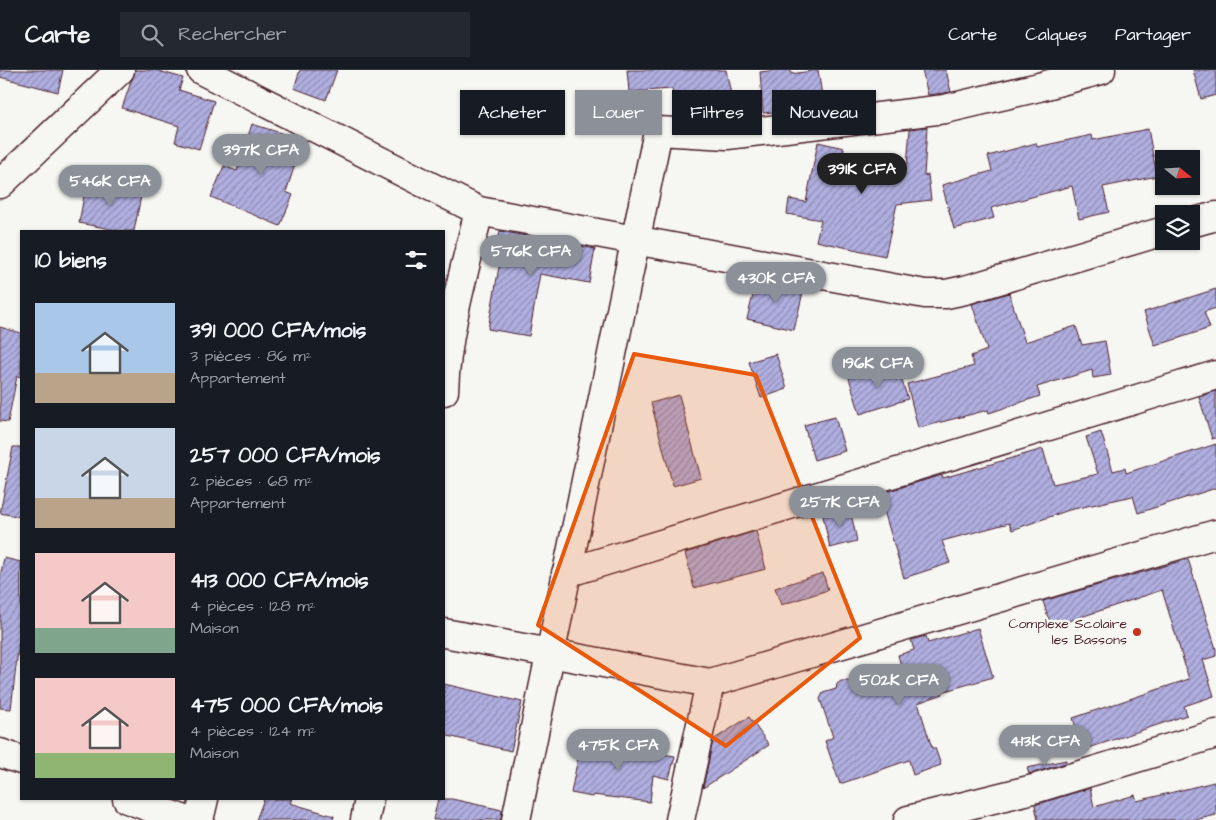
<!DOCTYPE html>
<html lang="fr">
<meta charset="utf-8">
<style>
body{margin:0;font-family:"Architects Daughter",sans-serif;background:#242831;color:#f1f3f6;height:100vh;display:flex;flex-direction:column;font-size:19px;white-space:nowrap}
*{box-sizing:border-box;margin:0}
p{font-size:16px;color:#9ea1a6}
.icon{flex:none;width:28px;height:28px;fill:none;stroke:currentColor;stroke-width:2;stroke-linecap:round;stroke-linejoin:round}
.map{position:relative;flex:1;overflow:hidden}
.sheet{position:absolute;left:20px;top:160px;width:425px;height:570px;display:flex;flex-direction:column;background:#171b24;border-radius:0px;box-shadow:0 1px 4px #0004}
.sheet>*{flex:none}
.guide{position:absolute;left:460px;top:20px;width:475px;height:45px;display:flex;gap:10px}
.needle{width:32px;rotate:108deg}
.tools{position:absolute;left:1155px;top:80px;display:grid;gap:10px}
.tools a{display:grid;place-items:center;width:45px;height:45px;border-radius:0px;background:#171b24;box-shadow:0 1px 4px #0004;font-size:25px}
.price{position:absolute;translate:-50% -42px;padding:0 11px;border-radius:18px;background:#8c9099;color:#fff;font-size:16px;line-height:32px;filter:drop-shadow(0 1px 2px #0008)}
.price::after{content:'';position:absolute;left:50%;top:30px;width:15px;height:11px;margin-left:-8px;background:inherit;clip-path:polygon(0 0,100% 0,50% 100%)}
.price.selected{background:#222;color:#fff}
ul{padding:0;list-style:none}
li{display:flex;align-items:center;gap:15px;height:125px;padding:0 15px}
li span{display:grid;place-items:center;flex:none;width:140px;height:100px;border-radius:0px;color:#555}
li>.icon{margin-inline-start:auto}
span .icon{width:60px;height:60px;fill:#fffc;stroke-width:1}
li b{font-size:21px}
h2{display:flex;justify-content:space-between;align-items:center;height:60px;padding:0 15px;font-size:21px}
.chip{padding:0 18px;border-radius:0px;background:#171b24;box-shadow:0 1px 4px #0004;font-size:18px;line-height:45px}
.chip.selected{background:#8c9099;color:#fff}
header{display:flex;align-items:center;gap:30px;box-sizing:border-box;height:70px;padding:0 25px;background:#171b24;border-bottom:1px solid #363941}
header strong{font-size:24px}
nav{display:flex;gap:28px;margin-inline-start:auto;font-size:18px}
.search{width:350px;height:45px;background:#242831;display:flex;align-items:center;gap:12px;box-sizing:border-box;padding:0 18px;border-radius:0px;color:#9ea1a6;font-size:19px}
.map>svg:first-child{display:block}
.building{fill:url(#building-hatch);stroke:#4a1f2b}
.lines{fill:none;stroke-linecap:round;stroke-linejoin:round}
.minor-casing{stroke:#4a1f2b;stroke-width:31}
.minor{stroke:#f6f6f2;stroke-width:28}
.marked{fill:#e8590c;fill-opacity:0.2;stroke:#e8590c;stroke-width:4;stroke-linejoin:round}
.poi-dot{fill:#c8321e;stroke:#f6f6f2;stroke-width:2}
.labels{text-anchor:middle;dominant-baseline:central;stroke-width:5;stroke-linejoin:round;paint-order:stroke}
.poi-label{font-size:14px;fill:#4a1f2b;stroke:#f6f6f2;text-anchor:end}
</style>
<header>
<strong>Carte</strong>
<div class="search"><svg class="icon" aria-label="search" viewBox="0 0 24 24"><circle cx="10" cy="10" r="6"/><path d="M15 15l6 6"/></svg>Rechercher</div>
<nav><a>Carte</a><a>Calques</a><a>Partager</a></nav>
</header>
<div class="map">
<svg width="1216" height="750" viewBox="0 0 1216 750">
<defs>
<pattern id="building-hatch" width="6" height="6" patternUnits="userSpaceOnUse" patternTransform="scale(1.25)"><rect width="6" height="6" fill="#afaedf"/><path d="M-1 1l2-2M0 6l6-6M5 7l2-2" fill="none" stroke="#908db5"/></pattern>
</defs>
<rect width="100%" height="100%" fill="#f6f6f2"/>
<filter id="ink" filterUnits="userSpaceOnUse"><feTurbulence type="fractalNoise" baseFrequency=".02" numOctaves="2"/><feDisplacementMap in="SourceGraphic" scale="10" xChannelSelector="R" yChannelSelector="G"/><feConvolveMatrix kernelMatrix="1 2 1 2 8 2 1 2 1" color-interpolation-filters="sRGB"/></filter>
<g filter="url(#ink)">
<!-- building -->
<path class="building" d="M 0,0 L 63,0 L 58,22 L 0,7 Z
M 135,0 L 155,0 L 183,8 L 179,20 L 214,31 L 199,79 L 175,72 L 179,56 L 122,38 Z
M 300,0 L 337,0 L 326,30 L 294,18 Z
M 627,0 L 726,0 L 735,44 L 716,49 L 677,46 L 672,19 L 629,22 Z
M 777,0 L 791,0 L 791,4 L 818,0 L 824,38 L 763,43 L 760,2 Z
M 922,0 L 946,0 L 951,22 L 928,25 Z
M 1193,0 L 1216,0 L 1216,25 L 1201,29 Z
M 252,54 L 303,70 L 286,122 L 293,125 L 280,156 L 211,127 L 224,96 L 237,101 Z
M 927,57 L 924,106 L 928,105 L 931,130 L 897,134 L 885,186 L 816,171 L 821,150 L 787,144 L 789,129 L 806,132 L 818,72 L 844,78 L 843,86 L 907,95 L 910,59 Z
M 1148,59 L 1157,106 L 1103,117 L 1109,142 L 1079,149 L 1072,116 L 991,138 L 994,148 L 954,159 L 942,115 L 992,101 L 988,86 L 1036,73 L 1037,77 L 1092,65 L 1093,70 Z
M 87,110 L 142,121 L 134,161 L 121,161 L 79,153 Z
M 500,161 L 595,179 L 589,213 L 540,204 L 529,266 L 488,259 L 500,191 L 495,190 Z
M 757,209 L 804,218 L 794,260 L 747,249 Z
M 1216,219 L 1216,238 L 1204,242 L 1210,258 L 1155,276 L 1144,242 Z
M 1009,223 L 1025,272 L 1076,256 L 1082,275 L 1105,271 L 1111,305 L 1093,308 L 1092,300 L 1076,305 L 1037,317 L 1040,326 L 989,343 L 988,340 L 918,358 L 907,314 L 974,296 L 971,286 L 987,280 L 972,234 Z
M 0,257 L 21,263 L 21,307 L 17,306 L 8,352 L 0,351 Z
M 776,284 L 787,319 L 761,328 L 749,292 Z
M 896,293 L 908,329 L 860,344 L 849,308 Z
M 1216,321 L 1216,368 L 1212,369 L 1199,327 Z
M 679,325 L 701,408 L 673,416 L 651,333 Z
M 835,347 L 845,381 L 814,390 L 804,355 Z
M 1101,362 L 1113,401 L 1125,398 L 1126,403 L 1216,374 L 1216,418 L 1138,443 L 1133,426 L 1069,440 L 1012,460 L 1009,453 L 942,471 L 950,493 L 904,508 L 879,424 L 942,405 L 943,408 L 1043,379 L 1053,414 L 1098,404 L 1086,367 Z
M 13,377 L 21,377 L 21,447 L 0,443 Z
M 850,439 L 857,471 L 830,478 L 823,446 Z
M 756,461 L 766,499 L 694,518 L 685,483 Z
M 4,488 L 21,492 L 21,572 L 19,571 L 11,639 L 0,638 L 0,507 Z
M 1188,489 L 1216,579 L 1216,586 L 1203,590 L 1214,626 L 1184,636 L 1187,645 L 1083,680 L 1073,648 L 1189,609 L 1162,520 L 1051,557 L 1043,531 Z
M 823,503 L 828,520 L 781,535 L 775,518 Z
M 978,558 L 993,607 L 942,622 L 943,624 L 918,633 L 932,678 L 935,678 L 941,695 L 913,705 L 909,690 L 840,714 L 825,671 L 833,667 L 820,629 L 823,623 L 836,619 L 837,614 L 841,611 L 848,611 L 854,613 L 901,596 L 898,585 L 914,580 L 911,570 L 926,566 L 928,573 Z
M 444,614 L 522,632 L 511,681 L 444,665 Z
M 749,647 L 769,675 L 703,718 L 713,670 Z
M 582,667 L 603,672 L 603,675 L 675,686 L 669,709 L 653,705 L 650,732 L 593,725 L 592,727 L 571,723 Z
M 1066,690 L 1066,693 L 1029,704 L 1027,698 Z
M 1214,712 L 1216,722 L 1216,745 L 1195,750 L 1038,750 L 1035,735 L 1090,718 L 1094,737 L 1135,725 L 1137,731 Z
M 264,729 L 292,729 L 290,733 L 334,746 L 333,750 L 256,750 Z
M 438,729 L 452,729 L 502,740 L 501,750 L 433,750 Z"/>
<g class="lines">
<defs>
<path id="minor" d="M 201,0 L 479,141 L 925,224 L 946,224 L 965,220 L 1164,161
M 0,114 L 120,0
M 1191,153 L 1216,146
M 444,321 C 446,261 465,199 479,141
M 566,503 L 1216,305
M 444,563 L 710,613 L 1216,464
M 0,683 L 21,690
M 127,729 L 185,750
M 199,750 L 204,729
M 365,750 L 369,729
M 516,750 L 658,61 L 727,65 L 945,39 L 1039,17 L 1101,0
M 680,750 L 710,613
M 908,750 L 1037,718 L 1216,664"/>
</defs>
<!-- minor casing -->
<use href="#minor" class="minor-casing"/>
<!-- minor -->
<use href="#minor" class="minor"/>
</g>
</g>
<!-- marked area -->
<path class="marked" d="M 634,284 L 756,305 L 860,568 L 726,676 L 538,555 Z"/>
<!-- markers -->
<circle class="poi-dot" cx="1137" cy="562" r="5"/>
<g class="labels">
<!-- poi labels -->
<g class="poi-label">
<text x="1127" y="554">Complexe Scolaire<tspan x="1127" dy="16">les Bassons</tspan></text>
</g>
</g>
</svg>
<div class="tools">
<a><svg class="needle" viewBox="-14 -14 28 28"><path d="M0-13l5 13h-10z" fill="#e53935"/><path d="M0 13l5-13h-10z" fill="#9ea1a6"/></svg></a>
<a><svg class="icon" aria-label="layers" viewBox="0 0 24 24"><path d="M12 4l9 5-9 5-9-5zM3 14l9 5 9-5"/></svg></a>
</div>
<b class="price" style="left:261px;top:106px">397K CFA</b>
<b class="price selected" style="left:862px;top:125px">391K CFA</b>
<b class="price" style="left:110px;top:137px">546K CFA</b>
<b class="price" style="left:531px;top:207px">576K CFA</b>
<b class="price" style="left:776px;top:234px">430K CFA</b>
<b class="price" style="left:878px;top:319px">196K CFA</b>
<b class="price" style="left:840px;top:458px">257K CFA</b>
<b class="price" style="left:899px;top:636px">502K CFA</b>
<b class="price" style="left:1045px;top:697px">413K CFA</b>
<b class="price" style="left:618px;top:701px">475K CFA</b>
<div class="guide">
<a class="chip">Acheter</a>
<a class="chip selected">Louer</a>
<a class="chip">Filtres</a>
<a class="chip">Nouveau</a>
</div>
<section class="sheet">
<h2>10 biens<svg class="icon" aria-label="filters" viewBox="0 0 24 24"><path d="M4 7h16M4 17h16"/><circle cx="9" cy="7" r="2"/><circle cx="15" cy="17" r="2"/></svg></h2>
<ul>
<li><span style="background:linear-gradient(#a9c7e8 70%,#b9a48a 0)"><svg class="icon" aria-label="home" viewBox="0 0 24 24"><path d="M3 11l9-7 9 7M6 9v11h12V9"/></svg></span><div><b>391 000 CFA/mois</b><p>3 pièces · 86 m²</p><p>Appartement</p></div></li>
<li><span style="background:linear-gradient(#c9d6e8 70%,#b9a48a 0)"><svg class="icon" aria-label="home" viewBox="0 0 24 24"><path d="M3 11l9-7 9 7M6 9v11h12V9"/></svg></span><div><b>257 000 CFA/mois</b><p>2 pièces · 68 m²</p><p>Appartement</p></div></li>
<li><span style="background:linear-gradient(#f6c9c9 75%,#7fa58c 0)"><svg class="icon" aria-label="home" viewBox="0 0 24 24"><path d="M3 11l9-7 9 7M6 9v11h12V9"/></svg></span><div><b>413 000 CFA/mois</b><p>4 pièces · 128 m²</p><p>Maison</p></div></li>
<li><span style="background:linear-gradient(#f6c9c9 75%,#8fb573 0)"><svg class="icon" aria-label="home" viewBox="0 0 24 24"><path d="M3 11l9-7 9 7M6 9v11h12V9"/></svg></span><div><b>475 000 CFA/mois</b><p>4 pièces · 124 m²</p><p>Maison</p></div></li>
</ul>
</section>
</div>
